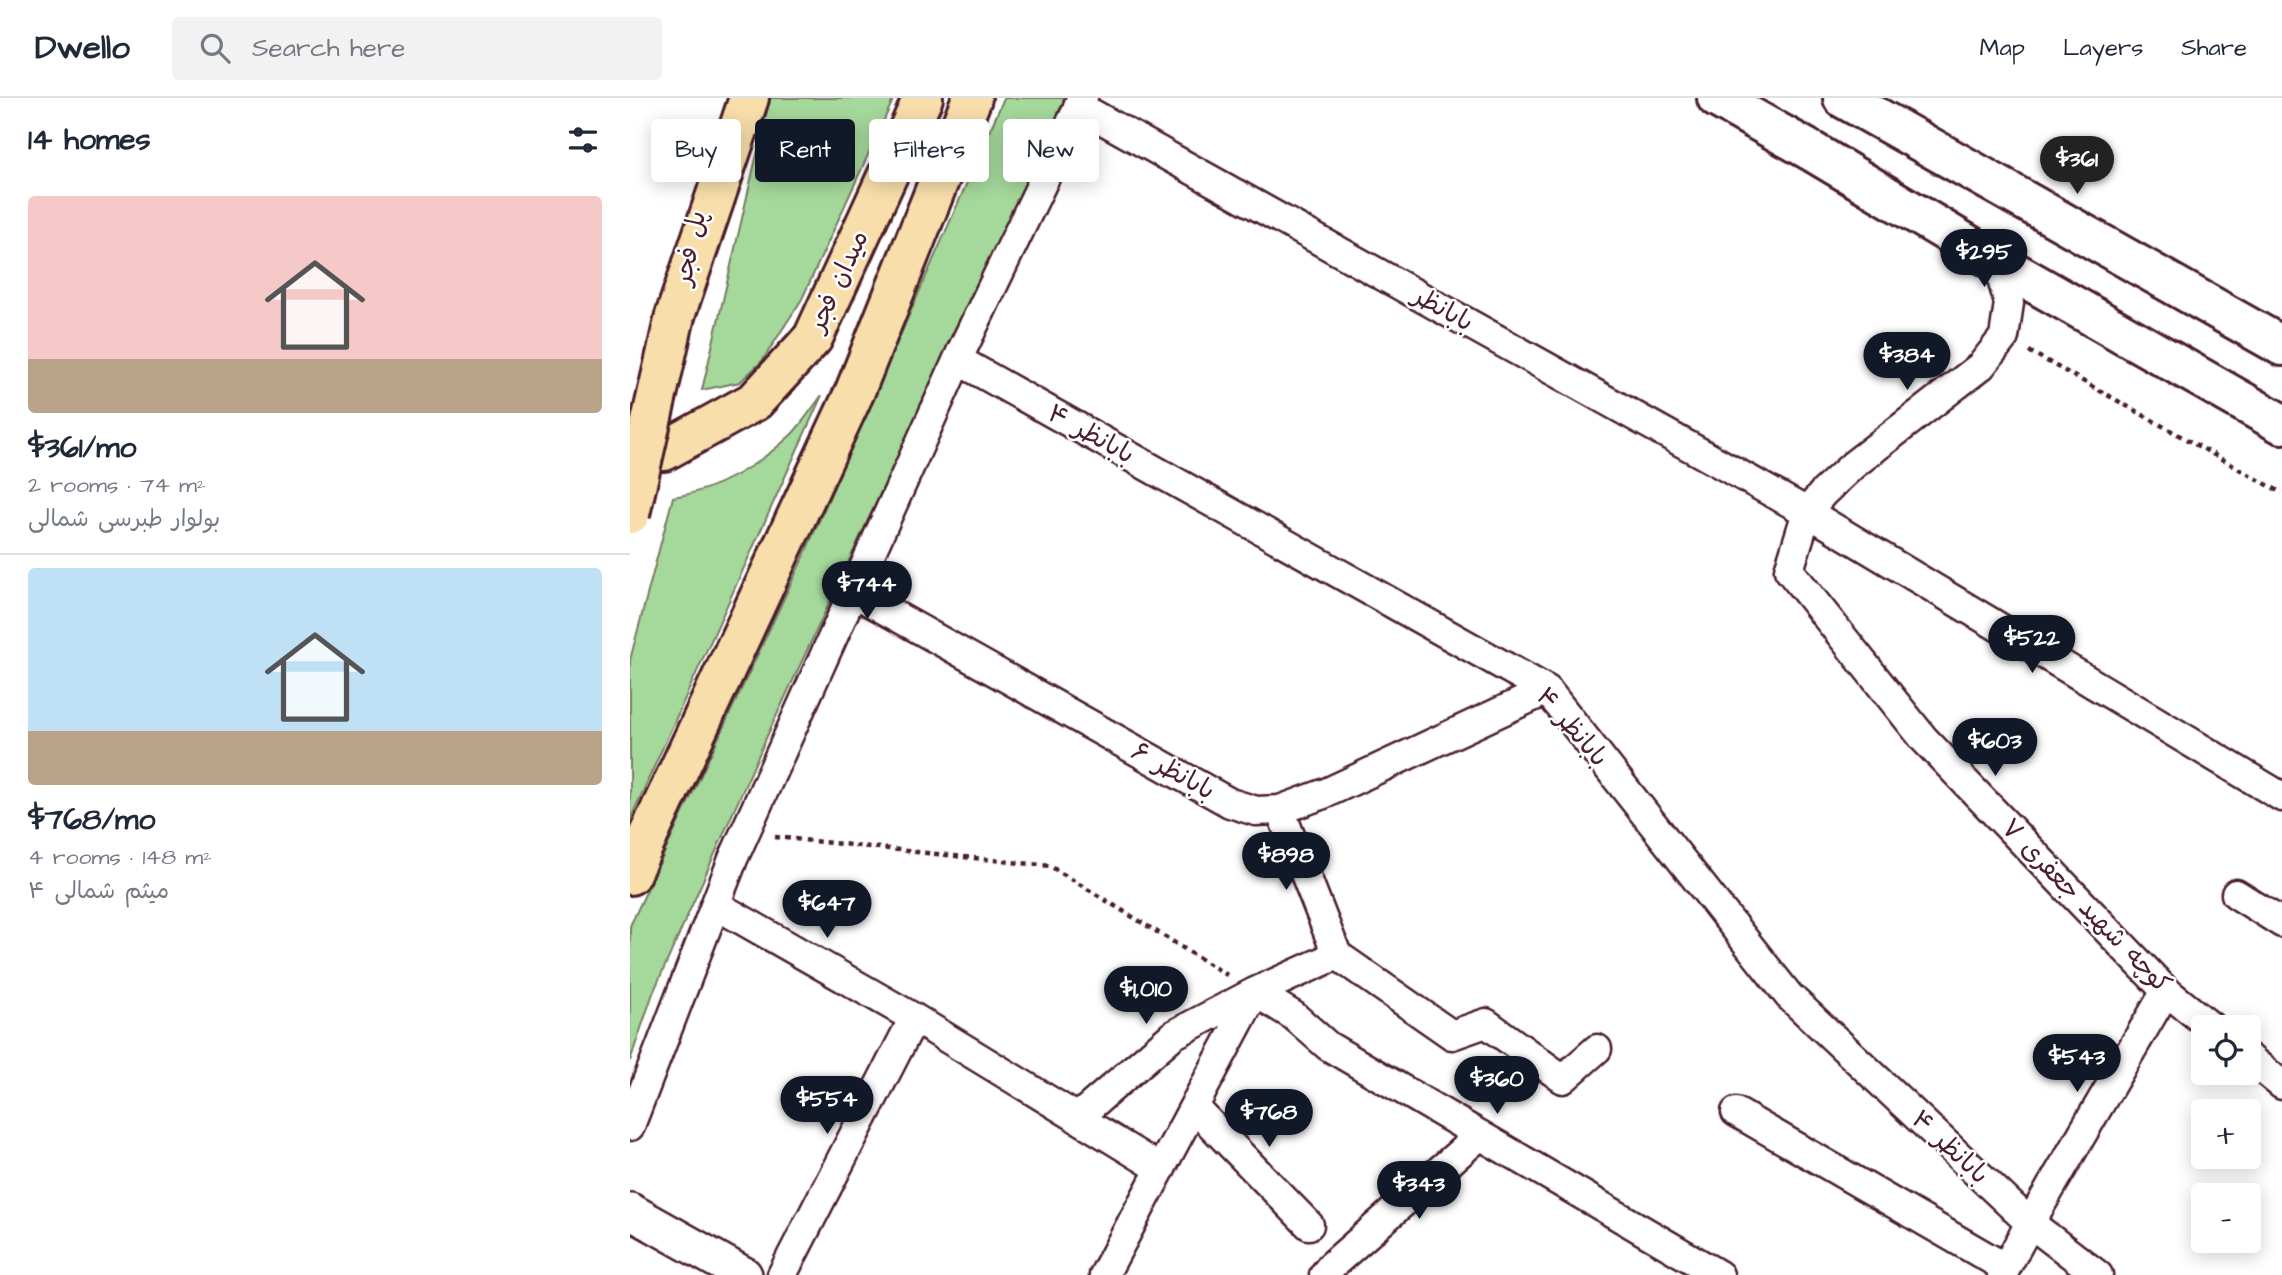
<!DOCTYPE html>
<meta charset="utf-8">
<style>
body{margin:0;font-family:"Architects Daughter","Playpen Sans Arabic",sans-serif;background:#f2f2f3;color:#1f2937;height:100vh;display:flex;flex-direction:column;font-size:26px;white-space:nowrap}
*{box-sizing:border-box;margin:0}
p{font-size:23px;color:#747a83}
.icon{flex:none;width:38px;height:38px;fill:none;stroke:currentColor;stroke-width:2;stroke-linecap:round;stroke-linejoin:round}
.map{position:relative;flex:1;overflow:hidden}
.side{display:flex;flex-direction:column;background:#fff;width:630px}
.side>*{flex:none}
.banner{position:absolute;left:21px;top:21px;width:665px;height:63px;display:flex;gap:14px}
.fabs{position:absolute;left:1561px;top:917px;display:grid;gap:14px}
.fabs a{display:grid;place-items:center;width:70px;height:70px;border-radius:7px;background:#fff;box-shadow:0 4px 18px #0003;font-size:35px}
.price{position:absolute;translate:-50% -60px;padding:0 16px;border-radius:24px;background:#111827;color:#fff;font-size:23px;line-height:46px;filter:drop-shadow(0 2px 4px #0008)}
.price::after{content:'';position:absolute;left:50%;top:42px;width:21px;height:16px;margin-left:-10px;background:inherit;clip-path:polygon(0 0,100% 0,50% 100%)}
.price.selected{background:#222;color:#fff}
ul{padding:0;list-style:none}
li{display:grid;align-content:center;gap:14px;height:371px;padding:0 28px}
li+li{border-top:2px solid #e0e1e3}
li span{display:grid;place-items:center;height:217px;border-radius:7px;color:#555}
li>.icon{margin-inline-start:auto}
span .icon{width:126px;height:126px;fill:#fffc;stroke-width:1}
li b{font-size:30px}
h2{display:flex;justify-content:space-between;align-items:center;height:84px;padding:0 28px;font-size:30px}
.tag{padding:0 24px;border-radius:7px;background:#fff;box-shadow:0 4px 18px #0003;font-size:24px;line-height:63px}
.tag.selected{background:#111827;color:#fff}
header{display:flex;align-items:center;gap:42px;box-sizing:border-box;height:98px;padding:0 35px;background:#fff;border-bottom:2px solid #e0e1e3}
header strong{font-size:33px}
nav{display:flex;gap:38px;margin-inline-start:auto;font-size:24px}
.search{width:490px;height:63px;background:#f2f2f3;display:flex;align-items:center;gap:18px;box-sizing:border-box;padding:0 24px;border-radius:7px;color:#747a83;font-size:26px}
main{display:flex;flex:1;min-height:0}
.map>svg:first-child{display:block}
.green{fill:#a5d89b;stroke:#787c63;stroke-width:2}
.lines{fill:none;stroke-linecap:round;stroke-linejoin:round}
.minor-casing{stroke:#4a1f2b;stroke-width:33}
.tertiary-casing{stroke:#4a1f2b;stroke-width:40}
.secondary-casing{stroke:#4a1f2b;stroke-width:44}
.primary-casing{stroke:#4a1f2b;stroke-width:44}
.trunk-casing{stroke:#4a1f2b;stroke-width:44}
.path{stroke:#4a1f2b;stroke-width:4.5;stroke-dasharray:5 5;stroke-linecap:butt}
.minor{stroke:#fff;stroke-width:28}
.tertiary{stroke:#fff;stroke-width:35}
.secondary{stroke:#fff;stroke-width:38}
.primary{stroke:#f8deab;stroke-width:38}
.trunk{stroke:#f8deab;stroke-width:38}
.trunk-bridge-casing{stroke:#4a1f2b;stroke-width:44;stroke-linecap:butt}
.trunk-bridge{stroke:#f8deab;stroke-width:38}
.labels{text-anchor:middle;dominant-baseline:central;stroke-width:5;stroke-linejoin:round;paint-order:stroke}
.street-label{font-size:26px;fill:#4a1f2b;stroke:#fff}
</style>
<header>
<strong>Dwello</strong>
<div class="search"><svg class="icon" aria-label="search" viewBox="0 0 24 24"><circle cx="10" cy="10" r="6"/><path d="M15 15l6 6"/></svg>Search here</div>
<nav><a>Map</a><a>Layers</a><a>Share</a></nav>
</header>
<main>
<section class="side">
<h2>14 homes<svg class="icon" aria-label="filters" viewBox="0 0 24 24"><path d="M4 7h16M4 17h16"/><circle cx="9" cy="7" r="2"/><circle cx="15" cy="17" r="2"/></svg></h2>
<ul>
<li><span style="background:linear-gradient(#f6c9c9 75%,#b9a48a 0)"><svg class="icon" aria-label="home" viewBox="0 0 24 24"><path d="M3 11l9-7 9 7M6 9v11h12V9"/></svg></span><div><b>$361/mo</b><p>2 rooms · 74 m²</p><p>بولوار طبرسی شمالی</p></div></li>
<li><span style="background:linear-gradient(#bfe0f5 75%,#b9a48a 0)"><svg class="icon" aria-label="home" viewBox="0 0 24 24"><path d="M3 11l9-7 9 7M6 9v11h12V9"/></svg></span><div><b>$768/mo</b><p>4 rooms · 148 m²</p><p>میثم شمالی ۴</p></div></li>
</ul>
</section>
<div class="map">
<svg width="1652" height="1177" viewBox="0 0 1652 1177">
<rect width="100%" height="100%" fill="#fff"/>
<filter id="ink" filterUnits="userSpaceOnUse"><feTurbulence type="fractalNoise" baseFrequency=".0143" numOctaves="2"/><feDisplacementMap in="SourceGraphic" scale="14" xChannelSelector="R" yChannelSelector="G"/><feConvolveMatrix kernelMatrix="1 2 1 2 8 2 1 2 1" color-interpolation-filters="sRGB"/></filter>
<g filter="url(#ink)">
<!-- green -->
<path class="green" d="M 140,0 L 264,0 L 172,201 L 132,263 L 110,284 L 72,292 Z
M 374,0 L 435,0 L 137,638 L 23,895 L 0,963 L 0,828 L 172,462 Z
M 192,297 L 0,722 L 0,562 L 43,399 C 87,393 130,366 162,336 C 173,325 182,310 192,297 Z"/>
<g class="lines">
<defs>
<path id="minor" d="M 448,8 L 1177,414 L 1652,699
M 1367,164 L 1379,205 L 1374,239 L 1351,268 L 1223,367 L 1193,395 L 1177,414 L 1159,472 L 1294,641 L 1536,893 L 1581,929
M 328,262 L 917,592 L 1159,898 L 1400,1125 L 1468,1177
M 223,494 L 600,705 L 626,713 L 650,712 L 696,695 L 917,592
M 650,712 L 707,857
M 1606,796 L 1652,825
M 86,807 L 284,920 L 531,1071
M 1619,960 L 1652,987
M 564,1009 L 679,1127
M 1106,1014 L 1376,1170
M 447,1020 L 543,937 L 625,894 L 664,918 L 698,948 L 1089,1177
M 0,1028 L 103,761 L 332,252 L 453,0
M 152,1177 L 284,920
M 474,1177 L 625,894 L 707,857 L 822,937 L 856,925 L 933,981 L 967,951
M 694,1177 L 701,1168 L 850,1037
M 1372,1177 L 1400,1125 L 1536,893"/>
<path id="tertiary" d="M 0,1113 L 114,1177"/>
<path id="secondary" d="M 1087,0 L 1183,54 L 1367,164 L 1652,326
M 1213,0 L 1652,248"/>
<path id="primary" d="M 0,354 L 34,353 L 125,303 L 183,240 L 293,0"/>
<path id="trunk" d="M 45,218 L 119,0
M 0,777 L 225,293 L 342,0"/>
</defs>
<!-- minor casing -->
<use href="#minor" class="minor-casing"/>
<!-- tertiary casing -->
<use href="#tertiary" class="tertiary-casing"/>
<!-- secondary casing -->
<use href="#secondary" class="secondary-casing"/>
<!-- primary casing -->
<use href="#primary" class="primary-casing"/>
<!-- trunk casing -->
<use href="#trunk" class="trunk-casing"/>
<!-- path -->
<path class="path" d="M 1399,253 L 1652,395
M 145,739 L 420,768 L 597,877"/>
<!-- minor -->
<use href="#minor" class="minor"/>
<!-- tertiary -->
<use href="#tertiary" class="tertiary"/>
<!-- secondary -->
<use href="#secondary" class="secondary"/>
<!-- primary -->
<use href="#primary" class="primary"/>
<!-- trunk -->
<use href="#trunk" class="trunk"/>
<defs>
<path id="trunk-bridge" d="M 0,416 L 45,218"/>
</defs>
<!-- trunk-bridge casing -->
<use href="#trunk-bridge" class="trunk-bridge-casing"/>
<!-- trunk-bridge -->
<use href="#trunk-bridge" class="trunk-bridge"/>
</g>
</g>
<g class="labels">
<!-- street labels -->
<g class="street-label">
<text transform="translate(60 150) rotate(-78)">پل فجر</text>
<text transform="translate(208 183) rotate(-65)">میدان فجر</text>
<text transform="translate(813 211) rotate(29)">بابانظر</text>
<text transform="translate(461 336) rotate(29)">بابانظر ۴</text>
<text transform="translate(942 629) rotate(49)">بابانظر ۴</text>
<text transform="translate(543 673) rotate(29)">بابانظر ۶</text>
<text transform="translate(1456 808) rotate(46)">کوچه شهید جعفری ۷</text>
<text transform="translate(1320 1049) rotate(43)">بابانظر ۴</text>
</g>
</g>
</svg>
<div class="fabs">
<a><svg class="icon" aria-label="locate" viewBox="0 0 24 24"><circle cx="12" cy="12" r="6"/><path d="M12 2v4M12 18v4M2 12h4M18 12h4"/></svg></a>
<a>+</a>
<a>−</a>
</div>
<b class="price selected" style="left:1447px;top:98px">$361</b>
<b class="price" style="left:1354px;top:191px">$295</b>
<b class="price" style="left:1277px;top:294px">$384</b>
<b class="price" style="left:237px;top:523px">$744</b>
<b class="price" style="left:1402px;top:577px">$522</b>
<b class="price" style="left:1365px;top:680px">$603</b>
<b class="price" style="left:656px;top:794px">$898</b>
<b class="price" style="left:197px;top:842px">$647</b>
<b class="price" style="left:516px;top:928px">$1,010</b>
<b class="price" style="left:1447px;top:996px">$543</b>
<b class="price" style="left:867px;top:1018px">$360</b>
<b class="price" style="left:197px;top:1038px">$554</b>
<b class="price" style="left:639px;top:1051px">$768</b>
<b class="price" style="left:789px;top:1123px">$343</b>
<div class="banner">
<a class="tag">Buy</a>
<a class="tag selected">Rent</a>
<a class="tag">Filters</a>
<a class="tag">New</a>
</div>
</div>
</main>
